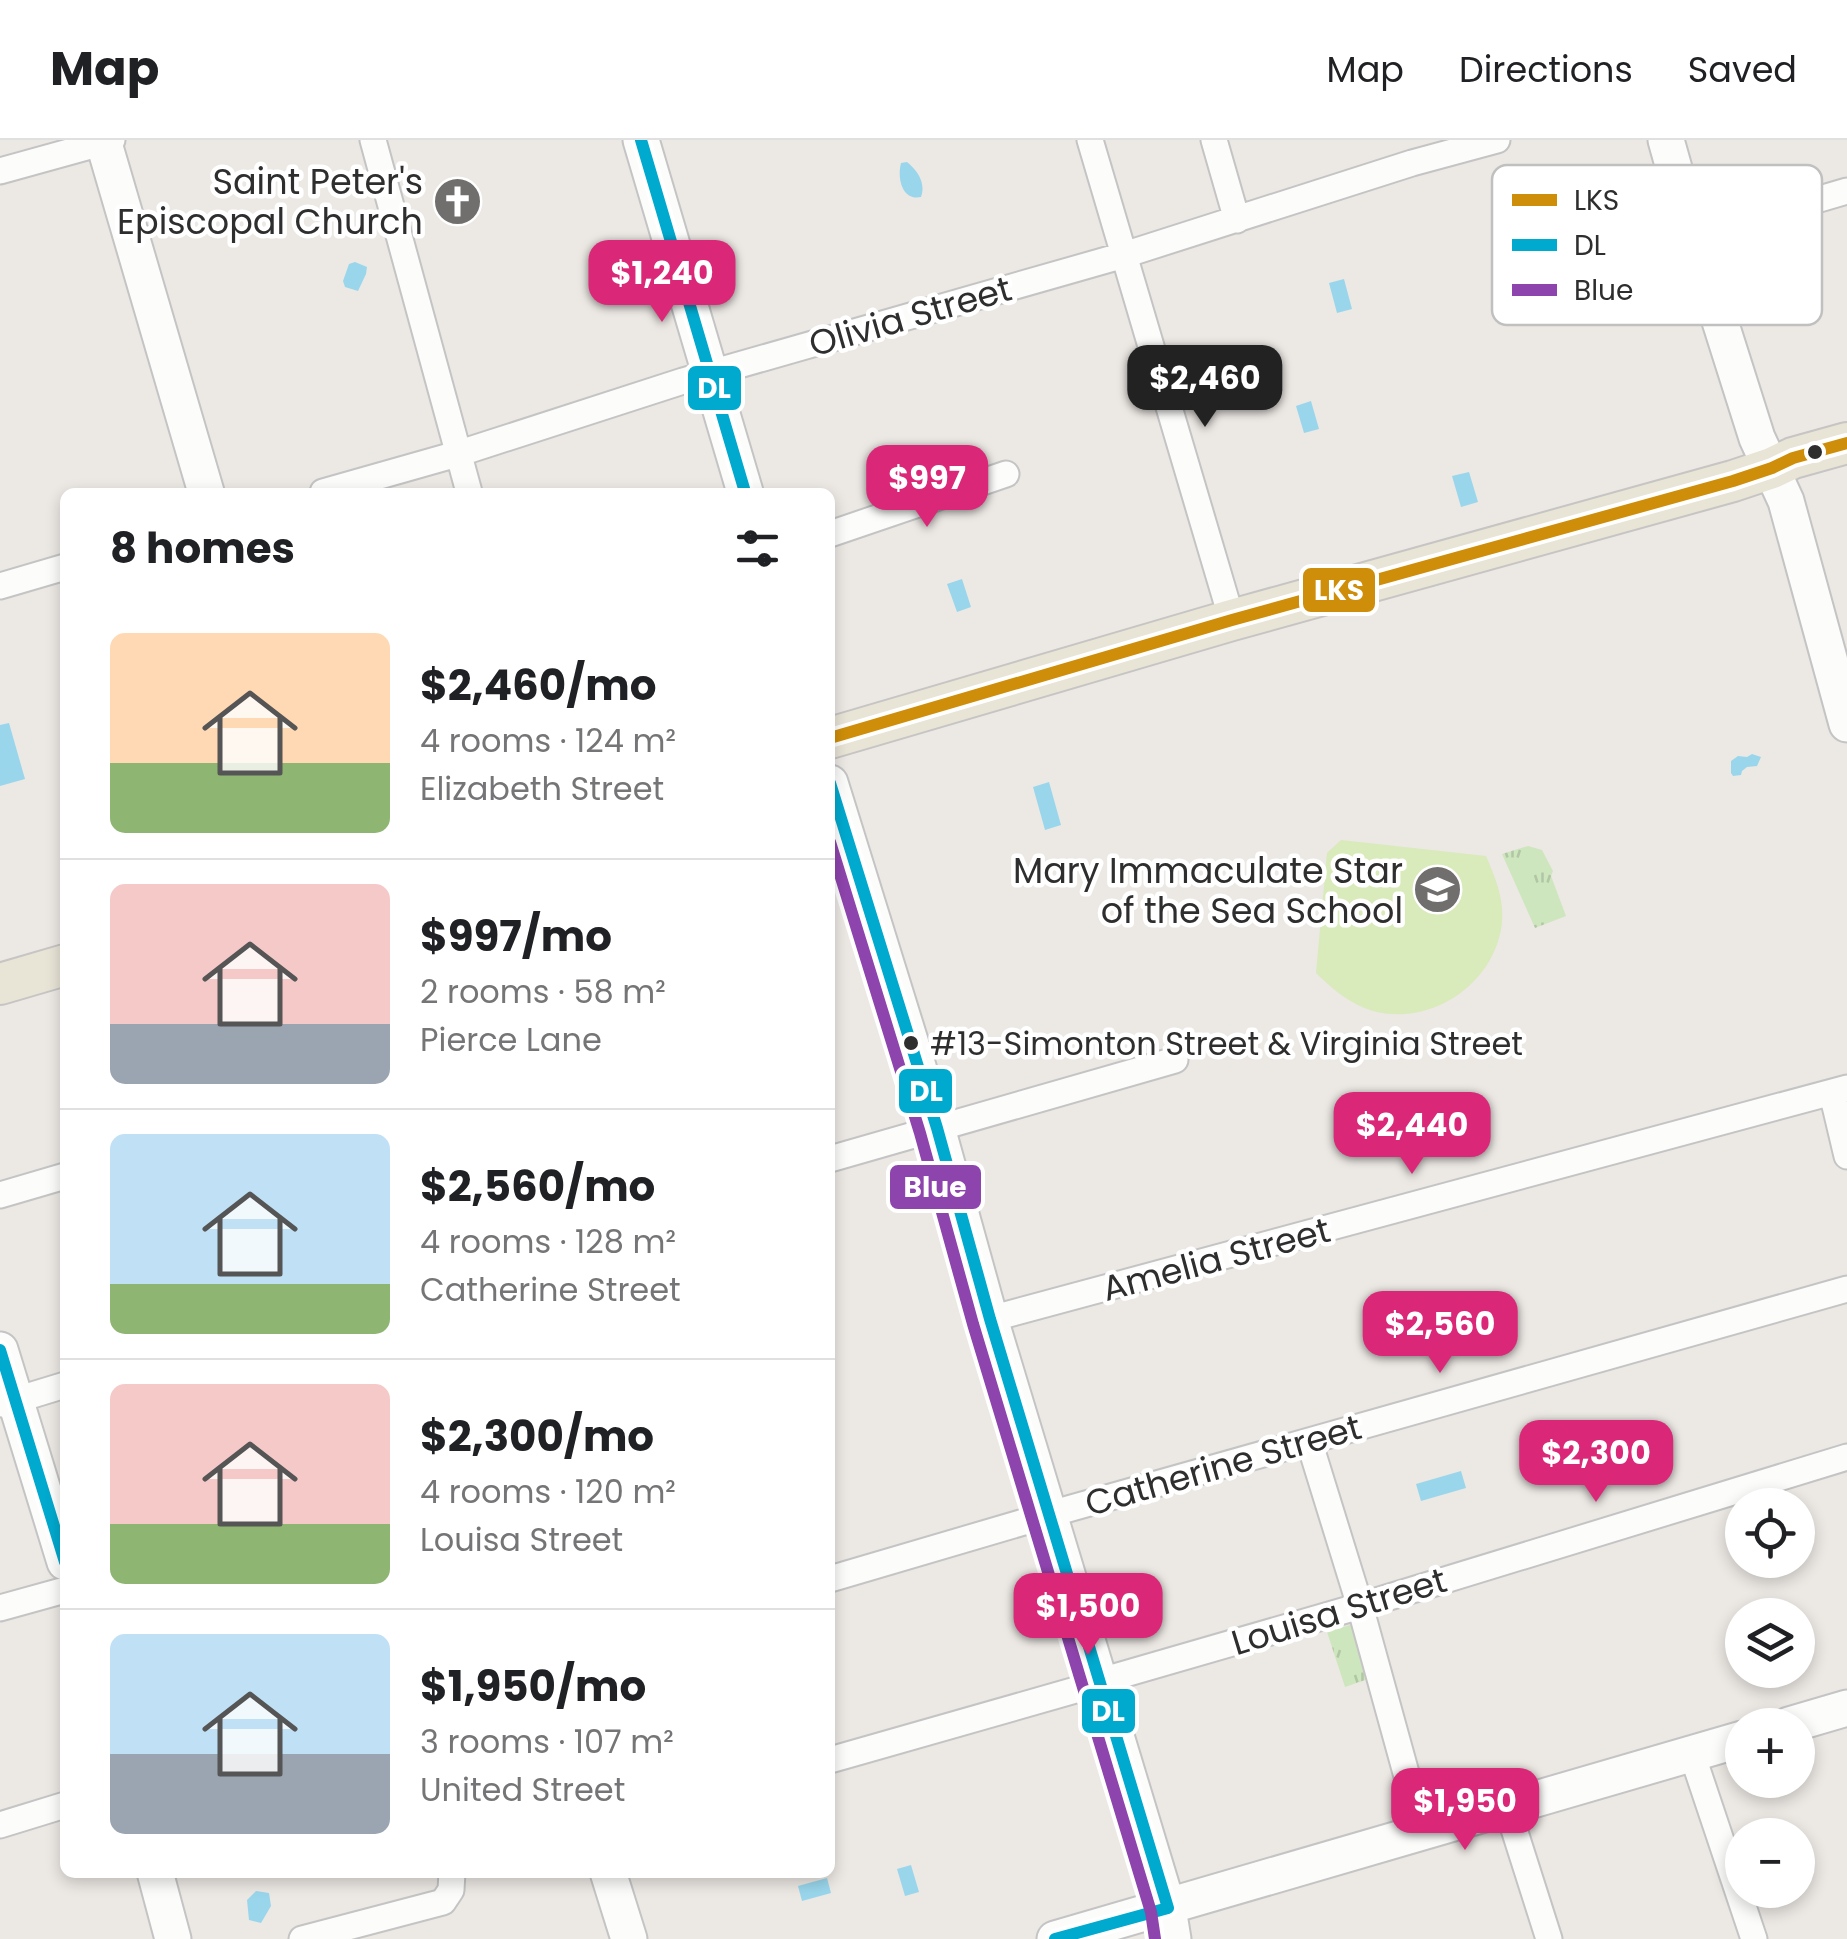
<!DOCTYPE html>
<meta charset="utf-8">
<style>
body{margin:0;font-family:Poppins,sans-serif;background:#f2f2f2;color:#202124;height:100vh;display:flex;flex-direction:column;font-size:38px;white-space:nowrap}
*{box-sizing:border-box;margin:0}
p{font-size:32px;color:#757577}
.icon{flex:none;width:55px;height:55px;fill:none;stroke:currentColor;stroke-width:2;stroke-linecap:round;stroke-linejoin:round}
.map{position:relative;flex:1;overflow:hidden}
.side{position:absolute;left:60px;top:348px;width:775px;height:1390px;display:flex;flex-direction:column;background:#fff;border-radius:15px;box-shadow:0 5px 15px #0003}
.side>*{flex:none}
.fabs{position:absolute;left:1725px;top:1348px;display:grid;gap:20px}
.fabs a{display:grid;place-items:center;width:90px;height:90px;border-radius:50%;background:#fff;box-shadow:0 5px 15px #0003;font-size:50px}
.price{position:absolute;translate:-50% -85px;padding:0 22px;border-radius:20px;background:#db2777;color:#fff;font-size:32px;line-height:65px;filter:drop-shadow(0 2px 5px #0008)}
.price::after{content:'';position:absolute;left:50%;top:60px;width:30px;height:22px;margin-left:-15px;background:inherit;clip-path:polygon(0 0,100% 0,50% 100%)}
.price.current{background:#222;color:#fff}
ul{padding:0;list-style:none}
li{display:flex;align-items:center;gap:30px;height:250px;padding:0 50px}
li+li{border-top:2px solid #e0e0e0}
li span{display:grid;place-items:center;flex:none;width:280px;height:200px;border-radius:15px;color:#555}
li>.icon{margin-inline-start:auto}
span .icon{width:120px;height:120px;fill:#fffc;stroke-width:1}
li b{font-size:42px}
h2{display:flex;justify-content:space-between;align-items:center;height:120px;padding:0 50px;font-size:42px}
header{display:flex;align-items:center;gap:60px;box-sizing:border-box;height:140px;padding:0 50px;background:#fff;border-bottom:2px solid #e0e0e0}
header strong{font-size:48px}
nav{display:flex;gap:55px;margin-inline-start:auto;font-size:35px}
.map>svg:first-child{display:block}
.park{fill:url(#park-tufts)}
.pitch{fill:#d9eabb}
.water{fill:#99d6ec}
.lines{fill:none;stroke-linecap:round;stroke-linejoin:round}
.street-casing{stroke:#c5c4c5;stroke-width:29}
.secondary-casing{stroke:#c5c4c5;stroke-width:39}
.primary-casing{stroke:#c6c5c4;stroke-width:44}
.street{stroke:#fcfcfb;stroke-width:25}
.secondary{stroke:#fcfcfb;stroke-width:35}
.primary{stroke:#e8e4d6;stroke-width:40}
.bus-1-casing{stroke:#fff;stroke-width:20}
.bus-2-casing{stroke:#fff;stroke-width:20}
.bus-3-casing{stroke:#fff;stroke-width:20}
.bus-1{stroke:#cf8e09;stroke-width:12}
.bus-2{stroke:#00a9ce;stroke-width:12}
.bus-3{stroke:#8e44ad;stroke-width:12}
.bus-dot{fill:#2e2e2e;stroke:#fff;stroke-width:4}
.labels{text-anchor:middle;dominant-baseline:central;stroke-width:9;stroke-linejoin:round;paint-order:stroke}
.bus-label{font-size:32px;fill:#2e2e2e;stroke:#fff;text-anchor:start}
.poi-label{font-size:35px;fill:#2e2e2e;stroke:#fff;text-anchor:end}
.street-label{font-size:35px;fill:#2e2e2e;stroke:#fff}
.key{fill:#fff;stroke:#c0c0c0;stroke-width:2.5}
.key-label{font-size:28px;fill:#2e2e2e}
.line-badge{stroke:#fff;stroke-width:4}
.badge-label{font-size:28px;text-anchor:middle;font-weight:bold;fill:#fff}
</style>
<header>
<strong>Map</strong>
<nav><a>Map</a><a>Directions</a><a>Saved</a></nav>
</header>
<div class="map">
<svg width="1847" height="1799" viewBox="0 0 1847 1799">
<defs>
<pattern id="park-tufts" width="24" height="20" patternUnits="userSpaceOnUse" patternTransform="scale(2.5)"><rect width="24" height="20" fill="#cee6be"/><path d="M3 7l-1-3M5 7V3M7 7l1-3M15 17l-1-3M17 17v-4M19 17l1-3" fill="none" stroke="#b1c6a4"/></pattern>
</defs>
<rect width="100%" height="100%" fill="#ece8e4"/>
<!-- park -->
<path class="park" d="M 1528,706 L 1542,710 L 1553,731 L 1551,736 L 1566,776 L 1535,788 L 1502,714 Z
M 1353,1484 L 1371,1538 L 1345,1547 L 1327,1492 Z"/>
<!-- pitch -->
<path class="pitch" d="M 1341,700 L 1486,716 C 1495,737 1504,758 1502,782 C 1496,843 1431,887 1373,871 C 1349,864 1333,849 1316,833 L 1327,713 Z"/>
<!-- water -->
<path class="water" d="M 907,22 C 918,31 926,43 921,57 C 902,61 897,38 901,23 Z
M 355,122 L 367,127 L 366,134 L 358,151 L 345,147 L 343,141 L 349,124 Z
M 1344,139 L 1352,169 L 1337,173 L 1329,143 Z
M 1311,261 L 1319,289 L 1304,293 L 1296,266 Z
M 1469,332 L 1478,362 L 1461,367 L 1452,336 Z
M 962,439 L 971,467 L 957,472 L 947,444 Z
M 9,583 L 25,639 L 0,646 L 0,585 Z
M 1752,614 L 1761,617 L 1757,626 L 1747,627 L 1742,631 L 1741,635 L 1733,636 L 1731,633 L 1731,621 L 1738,616 L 1747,617 Z
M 1049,642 L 1061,685 L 1045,690 L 1033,647 Z
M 1461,1331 L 1466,1348 L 1421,1361 L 1416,1344 Z
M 911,1725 L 919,1752 L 905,1756 L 897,1729 Z
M 827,1738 L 831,1753 L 802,1761 L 798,1746 Z
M 256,1751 L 269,1753 L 271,1766 L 261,1783 L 249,1780 L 247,1760 Z"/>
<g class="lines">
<defs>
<path id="street" d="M 373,0 L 469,352
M 1090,0 L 1232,480
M 1214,0 L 1237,80
M 0,31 L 112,0
M 1693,96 L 1847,51
M 323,352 L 457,314 L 683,241 L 1124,115 L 1412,23 L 1497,0
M 830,394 L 1006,334
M 0,446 L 65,427
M 1832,953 L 1847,1016
M 830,1019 L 1175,920
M 0,1055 L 65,1036
M 990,1179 L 1847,948
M 3,1264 L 65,1245
M 1309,1301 L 1360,1466 L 1422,1691
M 830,1439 L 1068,1369 L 1847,1149
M 0,1468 L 65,1450
M 1692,1614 L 1754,1799
M 830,1620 L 1100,1543 L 1118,1536 L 1360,1466 L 1847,1317
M 1507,1667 L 1549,1799
M 0,1685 L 65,1665
M 302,1799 L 443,1762 L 451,1750 L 452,1732"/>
<path id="secondary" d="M 103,0 L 206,352
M 641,0 L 745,352
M 1666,0 L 1693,96 L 1757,298 L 1786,361 L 1847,584
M 830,643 L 937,988 L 990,1179 L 1168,1768 L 1173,1799
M 0,1210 L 65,1422
M 1789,1585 L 1847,1568
M 155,1732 L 173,1799
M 608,1732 L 629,1799
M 1055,1799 C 1284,1732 1513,1666 1742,1599"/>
<path id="primary" d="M 830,598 L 1232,480 L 1733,341 L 1772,328 L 1793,318 L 1847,303
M 0,844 L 65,825"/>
</defs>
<!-- street casing -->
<use href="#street" class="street-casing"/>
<!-- secondary casing -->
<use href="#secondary" class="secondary-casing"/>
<!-- primary casing -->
<use href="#primary" class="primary-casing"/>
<!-- street -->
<use href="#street" class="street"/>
<!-- secondary -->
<use href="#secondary" class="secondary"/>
<!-- primary -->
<use href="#primary" class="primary"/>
<defs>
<path id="bus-1" d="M 830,598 L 1232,480 L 1733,341 L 1772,328 L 1793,318 L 1847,303"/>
<path id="bus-2" d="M 641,0 L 745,352
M 830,643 L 937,988 L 990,1179 L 1168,1768 L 1055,1799
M 0,1210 L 65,1422"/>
<path id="bus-3" d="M 830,702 L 920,993 L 973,1184 L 1151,1772 L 1155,1799"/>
</defs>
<!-- bus-1 casing -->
<use href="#bus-1" class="bus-1-casing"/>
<!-- bus-2 casing -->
<use href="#bus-2" class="bus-2-casing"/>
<!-- bus-3 casing -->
<use href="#bus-3" class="bus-3-casing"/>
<!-- bus-1 -->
<use href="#bus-1" class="bus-1"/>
<!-- bus-2 -->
<use href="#bus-2" class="bus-2"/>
<!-- bus-3 -->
<use href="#bus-3" class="bus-3"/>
</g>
<!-- icons -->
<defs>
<symbol id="church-disc" viewBox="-11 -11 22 22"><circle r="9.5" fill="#706f6e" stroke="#fff"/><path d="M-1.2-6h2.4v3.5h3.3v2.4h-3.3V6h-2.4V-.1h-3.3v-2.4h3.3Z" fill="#fff"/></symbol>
<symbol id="school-disc" viewBox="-11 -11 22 22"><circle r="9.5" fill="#706f6e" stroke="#fff"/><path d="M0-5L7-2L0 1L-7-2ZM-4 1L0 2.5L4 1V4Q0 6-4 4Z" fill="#fff"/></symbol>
</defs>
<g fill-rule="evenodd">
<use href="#church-disc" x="430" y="34" width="55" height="55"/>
<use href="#school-disc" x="1410" y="722" width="55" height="55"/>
</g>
<!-- markers -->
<g class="bus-dot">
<circle cx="1815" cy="312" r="9"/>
<circle cx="911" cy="903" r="9"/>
</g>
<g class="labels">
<!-- bus labels -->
<g class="bus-label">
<text x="930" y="903">#13-Simonton Street &amp; Virginia Street</text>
</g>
<!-- poi labels -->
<g class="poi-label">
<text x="423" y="41">Saint Peter's<tspan x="423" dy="40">Episcopal Church</tspan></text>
<text x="1403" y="730">Mary Immaculate Star<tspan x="1403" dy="40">of the Sea School</tspan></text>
</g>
<!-- street labels -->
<g class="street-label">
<text transform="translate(910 176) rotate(-16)">Olivia Street</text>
<text transform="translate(1216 1119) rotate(-15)">Amelia Street</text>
<text transform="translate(1223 1325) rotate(-16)">Catherine Street</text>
<text transform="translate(1339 1471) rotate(-17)">Louisa Street</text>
</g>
</g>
<!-- legend -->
<rect x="1492" y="25" width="330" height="160" rx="15" class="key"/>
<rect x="1512" y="54" width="45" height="12" fill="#cf8e09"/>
<rect x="1512" y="99" width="45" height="12" fill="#00a9ce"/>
<rect x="1512" y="144" width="45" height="12" fill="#8e44ad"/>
<g class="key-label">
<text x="1574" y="70">LKS</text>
<text x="1574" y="115">DL</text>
<text x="1574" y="160">Blue</text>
</g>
<g class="line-badge">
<rect x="686" y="224" width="57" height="48" rx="10" fill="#00a9ce"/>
<rect x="1301" y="426" width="76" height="48" rx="10" fill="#cf8e09"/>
<rect x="897" y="927" width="57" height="48" rx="10" fill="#00a9ce"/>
<rect x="888" y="1023" width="95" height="48" rx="10" fill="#8e44ad"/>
<rect x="1080" y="1547" width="57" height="48" rx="10" fill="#00a9ce"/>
</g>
<g class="badge-label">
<text x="714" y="258">DL</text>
<text x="1339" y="460">LKS</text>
<text x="926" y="961">DL</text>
<text x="935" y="1057">Blue</text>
<text x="1108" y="1581">DL</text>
</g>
</svg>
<div class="fabs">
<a><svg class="icon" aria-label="locate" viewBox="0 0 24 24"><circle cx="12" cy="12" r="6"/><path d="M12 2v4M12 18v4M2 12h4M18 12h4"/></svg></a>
<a><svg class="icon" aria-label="layers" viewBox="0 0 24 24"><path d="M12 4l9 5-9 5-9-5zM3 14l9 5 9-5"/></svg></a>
<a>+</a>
<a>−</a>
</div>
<b class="price" style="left:662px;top:185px">$1,240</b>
<b class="price current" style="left:1205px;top:290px">$2,460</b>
<b class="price" style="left:927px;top:390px">$997</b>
<b class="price" style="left:1412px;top:1037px">$2,440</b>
<b class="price" style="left:1440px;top:1236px">$2,560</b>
<b class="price" style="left:1596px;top:1365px">$2,300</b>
<b class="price" style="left:1088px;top:1518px">$1,500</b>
<b class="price" style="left:1465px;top:1713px">$1,950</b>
<section class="side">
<h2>8 homes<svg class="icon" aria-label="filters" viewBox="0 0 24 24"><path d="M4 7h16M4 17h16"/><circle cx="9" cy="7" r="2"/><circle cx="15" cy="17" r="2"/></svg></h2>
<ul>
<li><span style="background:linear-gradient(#ffd9b3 65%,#8fb573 0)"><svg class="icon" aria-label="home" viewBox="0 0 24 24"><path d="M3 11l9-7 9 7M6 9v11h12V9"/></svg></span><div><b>$2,460/mo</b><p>4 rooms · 124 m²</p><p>Elizabeth Street</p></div></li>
<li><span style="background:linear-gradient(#f6c9c9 70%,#9aa5b1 0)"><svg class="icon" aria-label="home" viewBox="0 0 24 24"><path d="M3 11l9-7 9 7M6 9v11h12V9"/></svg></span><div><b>$997/mo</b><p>2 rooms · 58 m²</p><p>Pierce Lane</p></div></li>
<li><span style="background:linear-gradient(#bfe0f5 75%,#8fb573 0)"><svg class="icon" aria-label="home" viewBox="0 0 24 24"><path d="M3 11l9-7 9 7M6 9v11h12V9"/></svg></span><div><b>$2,560/mo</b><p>4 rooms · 128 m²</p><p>Catherine Street</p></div></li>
<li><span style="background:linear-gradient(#f6c9c9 70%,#8fb573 0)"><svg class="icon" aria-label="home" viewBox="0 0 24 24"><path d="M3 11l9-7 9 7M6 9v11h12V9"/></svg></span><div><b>$2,300/mo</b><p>4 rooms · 120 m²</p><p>Louisa Street</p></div></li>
<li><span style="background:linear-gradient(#bfe0f5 60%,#9aa5b1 0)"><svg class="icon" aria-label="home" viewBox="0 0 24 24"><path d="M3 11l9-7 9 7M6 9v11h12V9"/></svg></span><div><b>$1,950/mo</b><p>3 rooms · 107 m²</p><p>United Street</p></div></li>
</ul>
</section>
</div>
